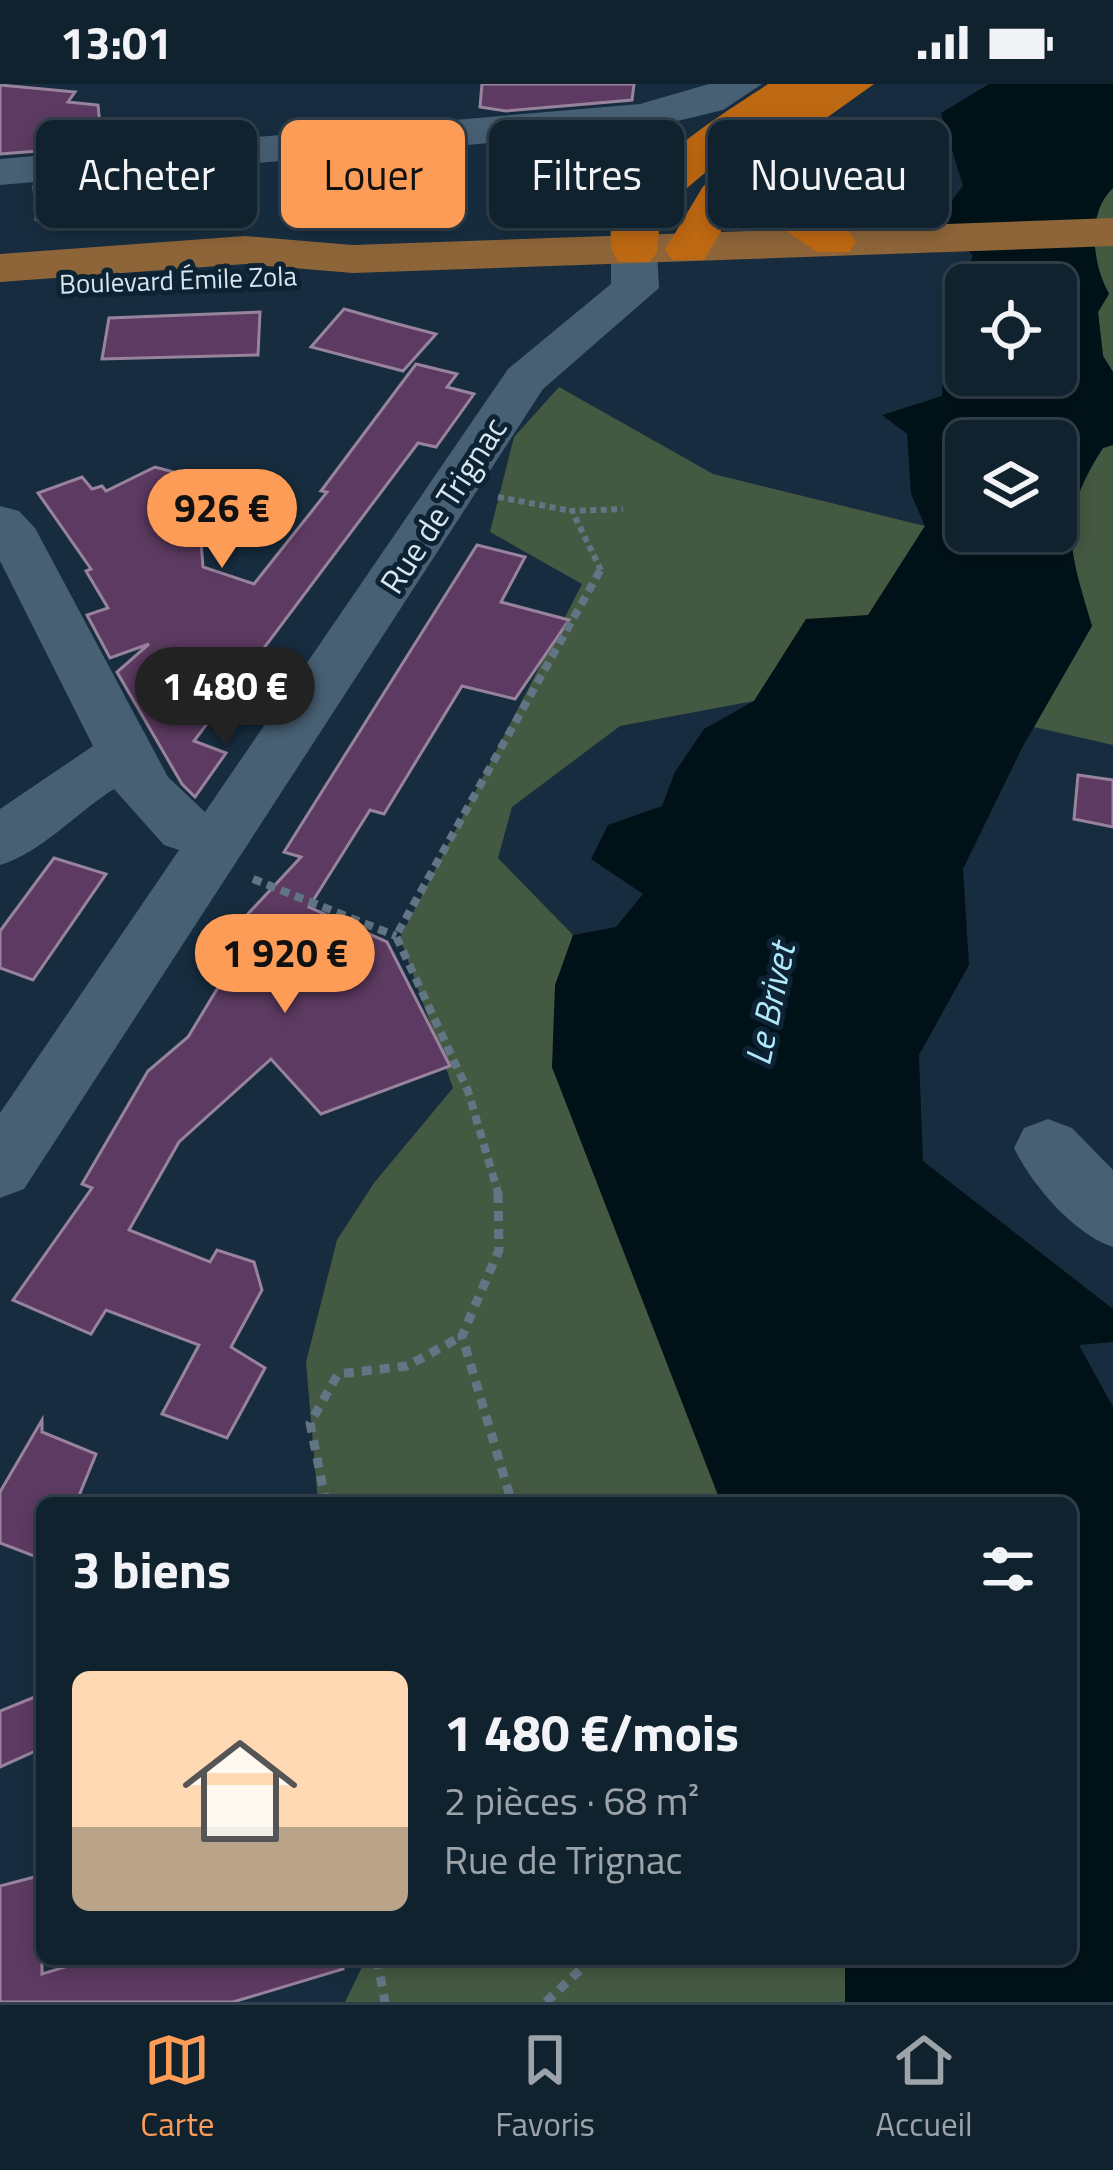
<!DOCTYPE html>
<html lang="fr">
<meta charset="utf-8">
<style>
body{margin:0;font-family:"Titillium Web",sans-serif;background:#1a2a37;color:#f1f3f6;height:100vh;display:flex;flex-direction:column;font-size:45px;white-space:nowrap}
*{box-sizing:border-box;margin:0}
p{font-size:39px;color:#9ca4aa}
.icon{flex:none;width:66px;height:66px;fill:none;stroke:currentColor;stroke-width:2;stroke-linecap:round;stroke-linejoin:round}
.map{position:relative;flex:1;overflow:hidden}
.drawer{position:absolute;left:36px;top:1413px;width:1041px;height:468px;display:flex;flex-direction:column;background:#11222f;border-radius:18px;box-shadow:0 6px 18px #0003,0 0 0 3px #303f4b}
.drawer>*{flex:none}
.guide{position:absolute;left:36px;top:36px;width:1041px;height:108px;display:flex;gap:24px}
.tools{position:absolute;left:945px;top:180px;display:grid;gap:24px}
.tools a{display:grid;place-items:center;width:132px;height:132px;border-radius:18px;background:#11222f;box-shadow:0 6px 18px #0003,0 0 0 3px #303f4b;font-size:60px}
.price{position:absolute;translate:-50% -102px;padding:0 27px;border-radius:42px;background:#fd9c56;color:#111;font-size:39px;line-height:78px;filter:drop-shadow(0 3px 6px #0008)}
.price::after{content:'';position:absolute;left:50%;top:72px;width:36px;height:27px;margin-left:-18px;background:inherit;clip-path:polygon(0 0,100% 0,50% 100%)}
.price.on{background:#222;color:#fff}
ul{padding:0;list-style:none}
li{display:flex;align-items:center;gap:36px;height:300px;padding:0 36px}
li+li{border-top:3px solid #303f4b}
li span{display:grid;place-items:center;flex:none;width:336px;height:240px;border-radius:18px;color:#555}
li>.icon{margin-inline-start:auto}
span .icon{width:144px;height:144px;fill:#fffc;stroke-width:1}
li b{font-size:51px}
h2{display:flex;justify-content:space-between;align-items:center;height:144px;padding:0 36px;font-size:51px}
.chip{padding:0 42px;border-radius:18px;background:#11222f;box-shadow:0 6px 18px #0003,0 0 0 3px #303f4b;font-size:42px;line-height:108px}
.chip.on{background:#fd9c56;color:#111}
.status{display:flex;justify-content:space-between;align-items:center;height:84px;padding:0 60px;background:#11222f;direction:ltr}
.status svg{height:33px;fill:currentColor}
.tabs{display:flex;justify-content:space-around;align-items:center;height:168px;border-top:3px solid #303f4b;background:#11222f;font-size:33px;color:#9ca4aa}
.tabs a{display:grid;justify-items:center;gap:6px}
.tabs .on{color:#fd9c56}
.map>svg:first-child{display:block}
.green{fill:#445941}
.water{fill:#001218;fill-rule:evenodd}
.building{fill:#5c3a61;stroke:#98839c;stroke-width:3}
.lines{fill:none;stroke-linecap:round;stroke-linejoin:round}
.path-far2{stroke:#627584;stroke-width:6;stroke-dasharray:6 4.5;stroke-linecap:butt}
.path-far1{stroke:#627584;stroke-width:8;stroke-dasharray:9 6;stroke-linecap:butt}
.path{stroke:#627584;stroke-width:9;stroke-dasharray:10 8;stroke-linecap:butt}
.minor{fill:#486074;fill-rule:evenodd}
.major{fill:#8e6539;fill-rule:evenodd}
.highway{fill:#bd6812;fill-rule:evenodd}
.labels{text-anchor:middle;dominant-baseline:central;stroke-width:10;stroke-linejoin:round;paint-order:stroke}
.far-street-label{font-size:27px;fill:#d7e5f0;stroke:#0d2334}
.street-label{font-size:33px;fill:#d7e5f0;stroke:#0d2334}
.water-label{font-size:36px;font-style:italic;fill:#b0e9fb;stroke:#0d2334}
</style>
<div class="status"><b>13:01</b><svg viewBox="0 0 49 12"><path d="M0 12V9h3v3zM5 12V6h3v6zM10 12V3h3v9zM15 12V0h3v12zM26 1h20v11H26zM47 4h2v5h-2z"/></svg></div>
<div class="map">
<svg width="1113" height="1918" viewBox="0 0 1113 1918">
<rect width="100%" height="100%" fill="#172d3f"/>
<!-- green -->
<path class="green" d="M 1113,104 L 1113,288 L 1103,272 L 1098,228 L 1109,209 C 1092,180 1086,128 1113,104 Z
M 559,303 L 713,390 L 925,442 L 868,532 L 806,536 L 754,617 L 620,642 L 512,723 L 498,774 L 573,851 L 552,983 L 724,1419 L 318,1419 L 306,1278 L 337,1156 L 374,1099 L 453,1004 L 400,854 L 582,500 L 490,448 L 514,353 Z
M 1113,361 L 1113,661 L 1034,643 L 1092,542 C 1070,467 1056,436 1103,364 Z
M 366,1875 L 845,1875 L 845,1918 L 345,1918 Z"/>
<!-- water -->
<path class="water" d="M 989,0 L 1113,0 L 1113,104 C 1086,129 1092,180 1109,210 L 1098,228 L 1103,272 L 1113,288 L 1113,361 L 1103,364 C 1056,436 1070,467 1092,542 L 1023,662 L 963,785 L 969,881 L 919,971 L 923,1077 L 1113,1225 L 1113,1258 L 1079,1261 L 1113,1323 L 1113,1918 L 845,1918 L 845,1875 L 1071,1875 L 1071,1419 L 721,1419 L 552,983 L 555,901 L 573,851 L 616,843 L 643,810 L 591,775 L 608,741 L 662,722 L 675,688 L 704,645 L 754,617 L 806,535 L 868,531 L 925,442 L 911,410 L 907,350 L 882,331 L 942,312 L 950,218 L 973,172 L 939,133 L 963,102 L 941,29 ZM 966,201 L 1056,201 L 1056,291 L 966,291 ZM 966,357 L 1056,357 L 1056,447 L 966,447 Z"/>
<!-- building -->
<path class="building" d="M 482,0 L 634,0 L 632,16 L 506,27 L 480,23 Z
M 0,1 L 75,8 L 68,18 L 98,21 L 102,62 L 0,70 Z
M 105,96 L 110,135 L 66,140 L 64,132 L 36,135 L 34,103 Z
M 344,225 L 394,239 L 436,250 L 403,287 L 311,263 Z
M 260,228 L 258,271 L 102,275 L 109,234 Z
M 416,280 L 457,290 L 447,303 L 474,310 L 436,363 L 418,359 L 194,657 L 226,669 L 195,713 L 182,700 L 117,588 L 149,560 L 110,574 L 87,531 L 108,524 L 86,487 L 91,485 L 38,409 L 82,393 L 92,405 L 102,402 L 106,407 L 155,383 L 196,394 L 203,483 L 254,500 L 327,408 L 321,407 Z
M 477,461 L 525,473 L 501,518 L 569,536 L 515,615 L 462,602 L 384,730 L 370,726 L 309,823 L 387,858 L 450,982 L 321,1030 L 271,975 L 179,1058 L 129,1146 L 210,1178 L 217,1166 L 254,1178 L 262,1206 L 231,1263 L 265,1284 L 227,1354 L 162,1330 L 199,1261 L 106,1226 L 91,1250 L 13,1216 L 92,1104 L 82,1100 L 148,987 L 188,953 L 248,854 L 233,846 L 301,773 L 284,768 Z
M 1078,691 L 1113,696 L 1113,743 L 1074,735 Z
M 54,774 L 106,790 L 33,896 L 0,884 L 0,847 Z
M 42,1336 L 42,1348 L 96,1370 L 76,1419 L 42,1419 L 42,1475 L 0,1459 L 0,1408 Z
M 42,1610 L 42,1664 L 0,1683 L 0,1627 Z
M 42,1791 L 42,1890 L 91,1875 L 341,1875 L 343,1885 L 233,1918 L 0,1918 L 0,1802 Z"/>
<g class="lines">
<!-- path-far2 -->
<path class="path-far2" d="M 498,413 L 572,427
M 601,486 L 572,427 L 623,425"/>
<!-- path-far1 -->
<path class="path-far1" d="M 253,795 L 396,852
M 499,1112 L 468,1007 L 396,852 L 602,483"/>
<!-- path -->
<path class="path" d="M 498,1109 L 499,1166 L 462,1252 L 512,1419
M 326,1419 L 310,1339 L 338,1290 L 407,1282 L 462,1252
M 377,1875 L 385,1918
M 546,1918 L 580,1886 L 581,1875"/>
<!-- minor -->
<path class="minor" d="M 709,0 L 762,0 L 723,26 L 640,46 L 0,101 L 0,75 L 640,20 Z
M 634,154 L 650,158 L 657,168 L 659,204 L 543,305 L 24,1105 L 0,1114 L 0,1029 L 179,766 L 164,761 L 114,705 C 77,728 41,769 0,781 L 0,725 L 93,662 L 0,477 L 0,422 L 19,427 L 35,444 L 168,693 L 205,728 L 508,285 L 611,200 L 611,168 L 618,158 Z
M 1048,1035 L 1072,1044 L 1113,1086 L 1113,1163 C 1073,1149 1033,1102 1014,1064 L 1024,1044 Z"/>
<!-- major -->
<path class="major" d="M 1113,134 L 1113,162 L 353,189 L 245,180 L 0,198 L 0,170 L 245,152 L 353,161 Z"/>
<!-- highway -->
<path class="highway" d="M 768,0 L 874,0 L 793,58 L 761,89 L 849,148 L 856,158 L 849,168 L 817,168 L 740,115 L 704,176 L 672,176 L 665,166 L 702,104 L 745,55 L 661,126 L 657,168 L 650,178 L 618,178 C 576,117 726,28 768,0 Z"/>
</g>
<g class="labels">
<!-- far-street labels -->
<g class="far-street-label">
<text transform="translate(178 195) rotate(-2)">Boulevard Émile Zola</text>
</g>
<!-- street labels -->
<g class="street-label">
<text transform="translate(443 421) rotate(-57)">Rue de Trignac</text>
</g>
<!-- water labels -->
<g class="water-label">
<text transform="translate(769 920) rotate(-78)">Le Brivet</text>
</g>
</g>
</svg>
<div class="tools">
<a><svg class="icon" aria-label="locate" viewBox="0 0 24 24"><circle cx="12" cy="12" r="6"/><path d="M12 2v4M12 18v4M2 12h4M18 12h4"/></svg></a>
<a><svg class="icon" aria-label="layers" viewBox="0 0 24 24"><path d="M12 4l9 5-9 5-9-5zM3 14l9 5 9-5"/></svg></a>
</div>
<b class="price" style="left:222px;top:487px">926 €</b>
<b class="price on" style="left:225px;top:665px">1 480 €</b>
<b class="price" style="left:285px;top:932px">1 920 €</b>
<div class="guide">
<a class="chip">Acheter</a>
<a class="chip on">Louer</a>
<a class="chip">Filtres</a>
<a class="chip">Nouveau</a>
</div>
<section class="drawer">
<h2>3 biens<svg class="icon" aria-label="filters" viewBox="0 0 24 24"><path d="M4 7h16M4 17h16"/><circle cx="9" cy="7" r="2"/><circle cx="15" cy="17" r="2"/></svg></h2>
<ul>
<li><span style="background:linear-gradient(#ffd9b3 65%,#b9a48a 0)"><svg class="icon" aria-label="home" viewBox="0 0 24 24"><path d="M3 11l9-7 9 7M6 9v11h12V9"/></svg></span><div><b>1 480 €/mois</b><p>2 pièces · 68 m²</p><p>Rue de Trignac</p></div></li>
</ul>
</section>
</div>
<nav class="tabs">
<a class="on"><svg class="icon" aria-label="map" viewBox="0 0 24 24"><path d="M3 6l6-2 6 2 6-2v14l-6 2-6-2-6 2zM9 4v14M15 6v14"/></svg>Carte</a>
<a><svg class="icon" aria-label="saved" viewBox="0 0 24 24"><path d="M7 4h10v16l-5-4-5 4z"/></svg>Favoris</a>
<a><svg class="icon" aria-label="home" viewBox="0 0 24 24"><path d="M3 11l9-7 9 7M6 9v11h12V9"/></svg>Accueil</a>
</nav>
